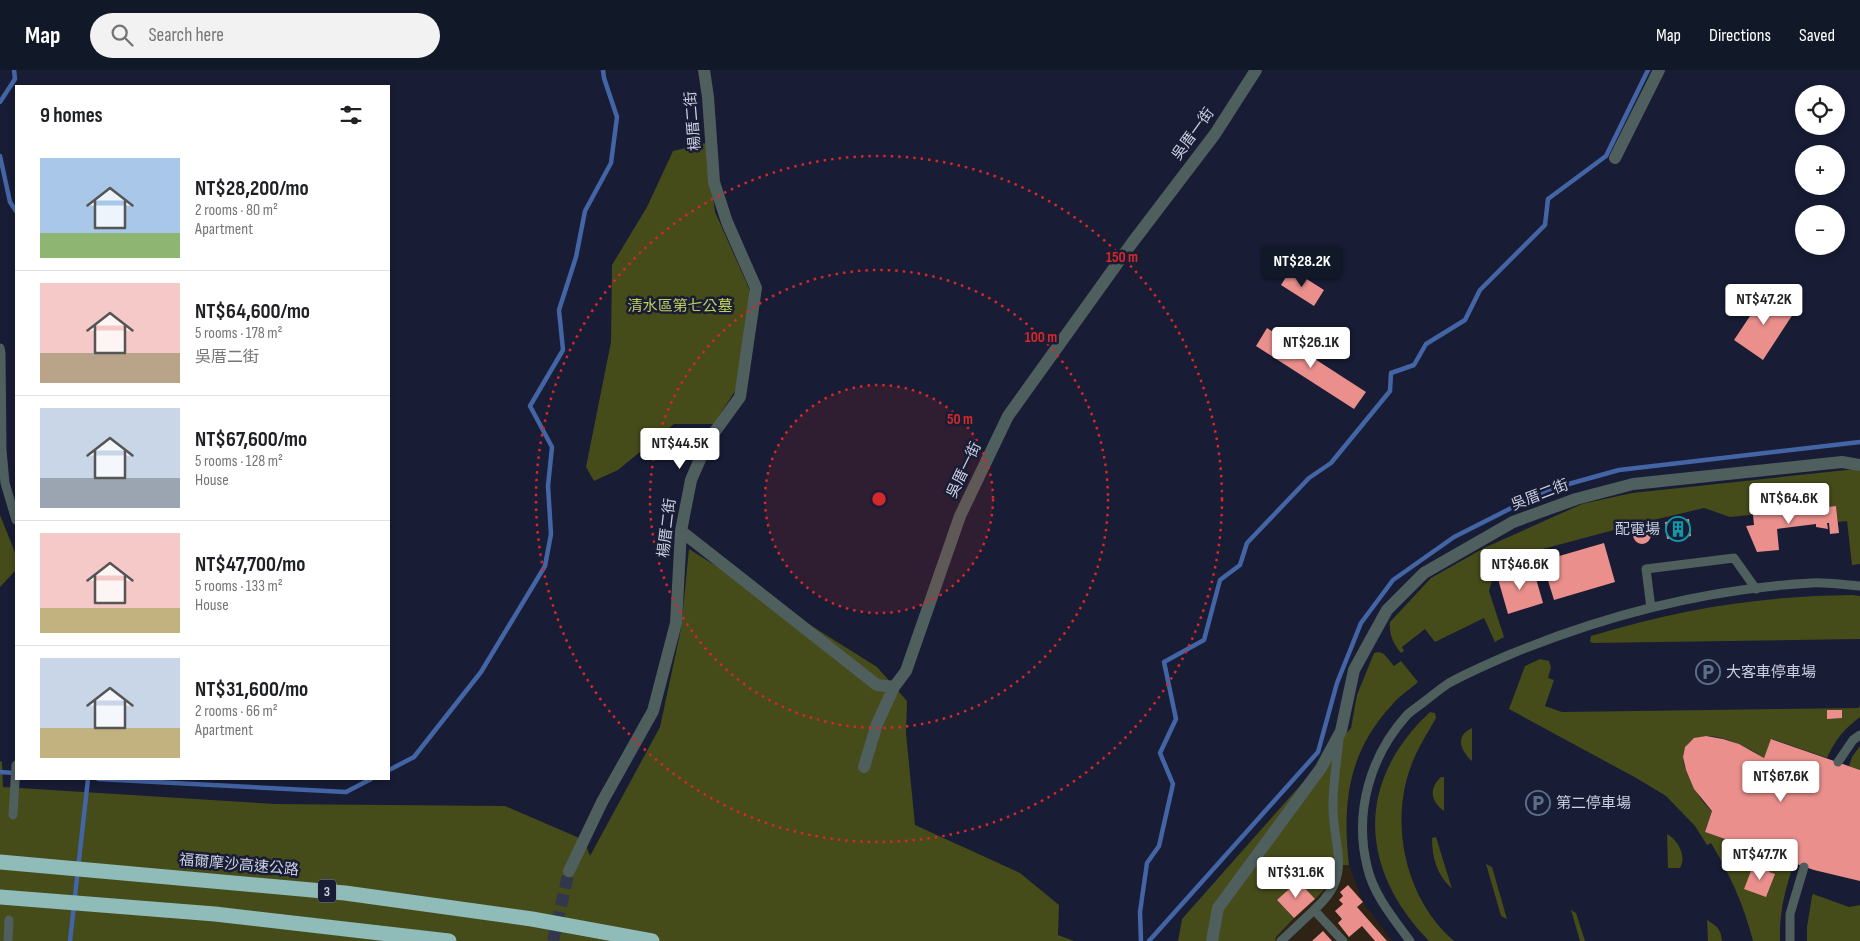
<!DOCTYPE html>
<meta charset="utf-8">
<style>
body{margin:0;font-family:"Sofia Sans Condensed","Noto Sans TC",sans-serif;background:#f2f2f2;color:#202124;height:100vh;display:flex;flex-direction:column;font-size:19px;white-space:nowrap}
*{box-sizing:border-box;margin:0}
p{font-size:16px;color:#757577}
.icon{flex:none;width:28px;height:28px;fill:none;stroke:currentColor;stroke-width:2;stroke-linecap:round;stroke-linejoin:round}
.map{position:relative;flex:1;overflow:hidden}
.details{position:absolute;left:15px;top:15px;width:375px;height:695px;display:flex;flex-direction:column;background:#fff;border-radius:0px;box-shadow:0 2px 8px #0003}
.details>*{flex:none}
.tools{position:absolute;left:1795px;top:15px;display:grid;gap:10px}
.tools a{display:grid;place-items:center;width:50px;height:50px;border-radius:50%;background:#fff;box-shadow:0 2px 8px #0003;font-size:25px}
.price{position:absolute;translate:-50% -42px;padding:0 11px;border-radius:5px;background:#fff;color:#222;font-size:16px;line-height:32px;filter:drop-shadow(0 1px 2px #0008)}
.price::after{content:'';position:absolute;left:50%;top:30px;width:15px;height:11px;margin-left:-8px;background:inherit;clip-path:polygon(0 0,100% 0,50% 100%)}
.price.selected{background:#111827;color:#fff}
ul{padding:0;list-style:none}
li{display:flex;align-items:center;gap:15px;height:125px;padding:0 25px}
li+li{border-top:1px solid #e0e0e0}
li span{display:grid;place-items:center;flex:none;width:140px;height:100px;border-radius:0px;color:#555}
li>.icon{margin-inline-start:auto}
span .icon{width:60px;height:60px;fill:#fffc;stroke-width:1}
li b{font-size:21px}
h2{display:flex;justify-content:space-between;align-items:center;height:60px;padding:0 25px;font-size:21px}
header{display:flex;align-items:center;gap:30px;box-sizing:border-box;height:70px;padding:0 25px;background:#111827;color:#fff}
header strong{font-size:24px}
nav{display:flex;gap:28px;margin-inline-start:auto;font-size:18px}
.search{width:350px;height:45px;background:#f2f2f2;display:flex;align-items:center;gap:12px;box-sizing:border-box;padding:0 18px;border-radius:28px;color:#757577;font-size:19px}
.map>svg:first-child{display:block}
.industrial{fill:#2e2315}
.green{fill:#454b19}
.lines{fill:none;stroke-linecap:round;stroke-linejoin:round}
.stream{stroke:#4365a6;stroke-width:4.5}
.building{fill:#ea8f8c}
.minor-tunnel{stroke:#33374e;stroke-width:12;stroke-dasharray:12 6;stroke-linecap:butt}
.service{stroke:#4e5f5e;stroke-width:9}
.minor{stroke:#4e5f5e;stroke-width:12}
.motorway{stroke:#8fbbb9;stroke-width:15}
.ring{fill:none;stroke:#d62828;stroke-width:2.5;stroke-dasharray:2.5 5}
.labels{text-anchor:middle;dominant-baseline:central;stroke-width:5;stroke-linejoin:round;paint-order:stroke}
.shield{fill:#181c34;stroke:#979aad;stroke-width:1}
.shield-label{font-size:14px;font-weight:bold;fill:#cdd0e1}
.street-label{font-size:15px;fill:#cdd0e1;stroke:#181c34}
.park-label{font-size:15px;fill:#c1cf5b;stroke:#181c34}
.poi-label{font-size:15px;fill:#cdd0e1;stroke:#181c34;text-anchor:start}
.centre{fill:#d62828;stroke:#181c34;stroke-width:2.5}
.ring-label{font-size:15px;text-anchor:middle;font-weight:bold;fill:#d62828;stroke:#181c34;stroke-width:5;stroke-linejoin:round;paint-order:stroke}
</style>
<header>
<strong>Map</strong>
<div class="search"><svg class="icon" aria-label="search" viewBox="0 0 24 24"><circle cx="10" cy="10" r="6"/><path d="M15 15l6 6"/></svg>Search here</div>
<nav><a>Map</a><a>Directions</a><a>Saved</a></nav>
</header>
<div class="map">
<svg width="1860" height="871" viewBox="0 0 1860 871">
<rect width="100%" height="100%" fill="#181c34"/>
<!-- industrial -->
<path class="industrial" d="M 1333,795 L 1349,795 L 1363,832 L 1392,871 L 1275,871 L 1276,867 L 1293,849 L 1277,830 L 1326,818 Z"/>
<!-- green -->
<path class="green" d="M 706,73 L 715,142 L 752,225 L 735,321 L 714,354 L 674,354 L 618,400 L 594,411 L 586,397 L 611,272 L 612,195 L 647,137 L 673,81 Z
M 1856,399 L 1860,400 L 1860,494 L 1852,495 L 1847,451 L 1838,452 L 1836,436 L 1730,447 L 1704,438 L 1629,456 L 1520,485 L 1495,500 L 1489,521 L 1504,567 L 1495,572 L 1484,548 L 1435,572 L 1425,559 L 1402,577 L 1404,581 L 1401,583 C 1393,573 1389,565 1390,552 L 1431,508 L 1484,478 L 1582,434 L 1632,423 Z
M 0,445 L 16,485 L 16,500 L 0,517 Z
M 689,479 L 877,597 L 907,631 L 906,663 L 915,755 L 1020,803 L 1059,835 L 1058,865 L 1074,871 L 0,871 L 0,691 L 2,692 L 3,717 L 275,734 L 505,736 L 584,770 L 590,786 L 660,657 L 681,559 Z
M 1852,525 L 1860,526 L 1860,569 L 1594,573 L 1590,572 L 1591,566 C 1679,539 1760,526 1852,525 Z
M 1379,582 L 1384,584 L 1394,596 L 1401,591 L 1418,612 C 1409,620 1399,626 1392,635 C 1348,682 1342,733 1349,795 L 1333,795 L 1326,818 L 1315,829 L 1277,830 L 1294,848 L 1276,867 L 1275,871 L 1178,871 L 1182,849 L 1351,658 L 1357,625 L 1374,583 Z
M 1540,589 L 1549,591 L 1551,597 L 1548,608 L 1554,610 L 1545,636 L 1562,642 L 1859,638 L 1860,635 L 1860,647 C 1843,660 1836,669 1827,688 L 1772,669 L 1764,688 C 1748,677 1706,655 1689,673 C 1680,683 1683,694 1688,705 C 1694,719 1701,731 1712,741 L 1705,762 L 1794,793 C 1785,819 1779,844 1780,871 L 1753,871 C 1744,836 1730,804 1711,773 L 1707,775 L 1695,756 L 1666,726 L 1638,709 L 1509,639 L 1525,596 Z
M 1430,642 L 1435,643 L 1436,648 C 1427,664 1417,679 1411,696 C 1389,755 1406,830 1454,871 L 1429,871 C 1359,799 1355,712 1430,642 Z
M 1472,658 L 1472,691 C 1461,681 1454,666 1472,658 Z
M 1860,676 L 1860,700 L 1849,696 L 1852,687 Z
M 1441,707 L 1444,707 L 1444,741 C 1430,731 1429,718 1441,707 Z
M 1667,764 C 1678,770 1687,786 1680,798 L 1668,798 Z
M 1436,767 L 1452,819 C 1437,805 1432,788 1432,768 Z
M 1486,794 L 1492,797 L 1507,849 L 1501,846 Z
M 1813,824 L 1849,837 L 1860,835 L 1860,871 L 1807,871 L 1807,857 L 1812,826 Z
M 1571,840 L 1576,843 L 1585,871 L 1580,871 Z
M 1707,850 C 1717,856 1721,859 1722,871 L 1708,871 Z"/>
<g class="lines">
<!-- stream -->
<path class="stream" d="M 0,32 L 15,9 L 14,0
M 0,86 L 10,132 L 16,141
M 389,700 L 414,687 L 481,602 L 545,496 L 551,464 L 548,416 L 552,377 L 530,336 L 563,280 L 559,240 L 576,187 L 585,141 L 611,93 L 617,47 L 604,8 L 603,0
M 0,702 L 15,703
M 98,709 L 346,722 L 371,709
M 70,871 L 88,709
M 1141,871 L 1140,842 L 1147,793 L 1159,776 L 1173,714 L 1160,683 L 1176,649 L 1164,592 L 1204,570 L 1220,510 L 1240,495 L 1247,473 L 1309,408 L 1331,393 L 1390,321 L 1391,303 L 1414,295 L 1426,274 L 1465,250 L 1480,220 L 1545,155 L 1548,129 L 1606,86 L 1648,0
M 1149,871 L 1318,682 L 1337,613 L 1361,553 L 1393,510 L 1454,467 L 1547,420 L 1619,400 L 1860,372"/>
</g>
<!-- building -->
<path class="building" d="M 1291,199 L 1324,220 L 1314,236 L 1281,215 Z
M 1766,222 L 1795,241 L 1763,290 L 1734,270 Z
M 1267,258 L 1366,322 L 1354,339 L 1256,276 Z
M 1836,436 L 1839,463 L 1830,464 L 1829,453 L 1827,453 L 1828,459 L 1816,457 L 1816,454 L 1777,459 L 1779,480 L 1757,482 L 1746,456 L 1754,455 L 1753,445 Z
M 1689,449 L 1691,466 L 1667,469 L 1665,452 Z
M1633 465a9 9 0 1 1 18 0a9 9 0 1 1-18 0Z
M 1604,473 L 1615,512 L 1554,530 L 1542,491 Z
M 1533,498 L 1543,533 L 1508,544 L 1498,509 Z
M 1827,640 L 1842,640 L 1842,648 L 1827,649 Z
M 1706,666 L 1723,669 L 1739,674 L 1764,688 L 1771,669 L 1860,700 L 1860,811 L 1814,800 L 1705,762 L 1712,741 L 1694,719 L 1686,700 L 1683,687 L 1685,677 L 1694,668 Z
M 1763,794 L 1771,797 L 1769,802 L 1775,804 L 1766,827 L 1744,819 L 1753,796 L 1761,799 Z
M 1298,811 L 1315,829 L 1294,848 L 1277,830 Z
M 1348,815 L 1363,832 L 1357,837 L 1387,871 L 1375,871 L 1362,856 L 1349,867 L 1338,853 L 1342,849 L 1335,841 L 1343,834 L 1339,830 L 1343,826 L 1340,822 Z
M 1323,861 L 1332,871 L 1312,871 Z"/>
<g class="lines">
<!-- minor-tunnel -->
<path class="minor-tunnel" d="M 553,871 L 569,801"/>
<!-- service -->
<path class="service" d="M 0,278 L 1,283 L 2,380 L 5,413 L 16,450
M 1651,538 L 1646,499 L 1734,488 L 1756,519
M 1339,669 C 1337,691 1333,712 1333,734 C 1332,778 1355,804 1314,840 L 1343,871
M 1838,692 L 1853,670 L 1860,665
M 13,745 L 16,695
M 8,871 L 9,850
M 1281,871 L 1314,840
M 1410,871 C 1393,848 1373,824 1367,796 C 1354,742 1370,686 1407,645 C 1412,640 1419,636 1425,631 C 1433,625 1441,618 1449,613 C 1469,602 1490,593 1511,584 C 1606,545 1708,519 1811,513 C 1827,512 1844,515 1860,516
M 1790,871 L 1790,844 L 1804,797"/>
<!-- minor -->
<path class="minor" d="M 1615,88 L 1659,0
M 681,461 L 877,615 L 894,617 L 906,601 L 960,446 L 1008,346 L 1132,173 L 1215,64 L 1256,0
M 864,697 L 877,654 L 894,617
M 569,801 L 602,732 L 653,641 L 676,553 L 681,461 L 691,410 L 708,371 L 740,327 L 756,218 L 727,152 L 714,112 L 708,27 L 704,0
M 1212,871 L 1218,838 L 1321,698 L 1341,661 L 1354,600 L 1387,540 L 1424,503 L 1513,452 L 1576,429 L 1633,414 L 1842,392 L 1860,395"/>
<!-- motorway -->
<path class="motorway" d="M 0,792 L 345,823 L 532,849 L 652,871
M 0,827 L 215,844 L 449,871"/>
</g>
<!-- distance rings -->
<circle cx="879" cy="429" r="114" fill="#d62828" fill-opacity=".12"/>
<g class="ring">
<circle cx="879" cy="429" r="114"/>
<circle cx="879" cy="429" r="229"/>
<circle cx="879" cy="429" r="343"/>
</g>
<!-- icons -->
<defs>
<symbol id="building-ring" viewBox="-11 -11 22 22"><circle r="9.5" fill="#181c34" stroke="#0f9aa8" stroke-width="1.5"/><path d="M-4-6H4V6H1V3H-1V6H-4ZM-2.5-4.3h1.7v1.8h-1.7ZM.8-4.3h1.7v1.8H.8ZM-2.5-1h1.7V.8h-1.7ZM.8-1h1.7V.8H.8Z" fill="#0f9aa8"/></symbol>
<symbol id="parking-ring" viewBox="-11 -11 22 22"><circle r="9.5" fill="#181c34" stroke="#5c6f8a" stroke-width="1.5"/><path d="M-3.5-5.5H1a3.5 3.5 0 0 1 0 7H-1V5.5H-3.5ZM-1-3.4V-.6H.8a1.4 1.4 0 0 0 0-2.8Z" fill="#5c6f8a"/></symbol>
</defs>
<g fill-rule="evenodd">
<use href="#building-ring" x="1664" y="445" width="28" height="28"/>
<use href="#parking-ring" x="1694" y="588" width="28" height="28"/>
<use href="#parking-ring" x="1524" y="719" width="28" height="28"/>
</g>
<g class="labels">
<!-- shield labels -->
<rect class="shield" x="318" y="809.5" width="18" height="23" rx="4"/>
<g class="shield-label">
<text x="327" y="821">3</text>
</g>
<!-- street labels -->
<g class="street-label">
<text transform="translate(693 51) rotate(-95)">楊厝二街</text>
<text transform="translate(1193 64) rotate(-54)">吳厝一街</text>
<text transform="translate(964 400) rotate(-64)">吳厝一街</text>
<text transform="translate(1540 425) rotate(-21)">吳厝二街</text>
<text transform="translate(667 458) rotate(-83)">楊厝二街</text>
<text transform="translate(239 795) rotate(5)">福爾摩沙高速公路</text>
</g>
<!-- park labels -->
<g class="park-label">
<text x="680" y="236">清水區第七公墓</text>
</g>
<!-- poi labels -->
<g class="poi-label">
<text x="1660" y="459" text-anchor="end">配電場</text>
<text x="1726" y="602">大客車停車場</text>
<text x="1556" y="733">第二停車場</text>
</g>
</g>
<circle cx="879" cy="429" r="8" class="centre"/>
<g class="ring-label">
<text x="1122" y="192">150 m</text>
<text x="1041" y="272">100 m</text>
<text x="960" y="354">50 m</text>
</g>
</svg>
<div class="tools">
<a><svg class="icon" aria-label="locate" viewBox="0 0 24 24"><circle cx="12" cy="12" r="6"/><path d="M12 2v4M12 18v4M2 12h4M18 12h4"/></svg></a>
<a>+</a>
<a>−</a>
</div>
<b class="price selected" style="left:1302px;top:218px">NT$28.2K</b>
<b class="price" style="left:1764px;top:256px">NT$47.2K</b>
<b class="price" style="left:1311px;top:299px">NT$26.1K</b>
<b class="price" style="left:680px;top:400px">NT$44.5K</b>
<b class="price" style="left:1789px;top:455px">NT$64.6K</b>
<b class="price" style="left:1520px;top:521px">NT$46.6K</b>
<b class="price" style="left:1781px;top:733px">NT$67.6K</b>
<b class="price" style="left:1760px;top:811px">NT$47.7K</b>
<b class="price" style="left:1296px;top:829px">NT$31.6K</b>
<section class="details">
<h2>9 homes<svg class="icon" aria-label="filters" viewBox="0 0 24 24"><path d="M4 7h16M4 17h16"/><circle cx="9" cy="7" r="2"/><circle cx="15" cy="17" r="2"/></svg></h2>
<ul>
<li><span style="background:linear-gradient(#a9c7e8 75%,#8fb573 0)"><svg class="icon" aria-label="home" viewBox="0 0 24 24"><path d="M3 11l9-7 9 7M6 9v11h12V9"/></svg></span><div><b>NT$28,200/mo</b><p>2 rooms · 80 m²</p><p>Apartment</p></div></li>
<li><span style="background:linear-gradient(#f6c9c9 70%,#b9a48a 0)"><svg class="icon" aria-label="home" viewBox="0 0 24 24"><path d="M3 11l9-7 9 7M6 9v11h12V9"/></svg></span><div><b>NT$64,600/mo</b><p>5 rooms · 178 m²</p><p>吳厝二街</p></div></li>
<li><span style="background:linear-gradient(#c9d6e8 70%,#9aa5b1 0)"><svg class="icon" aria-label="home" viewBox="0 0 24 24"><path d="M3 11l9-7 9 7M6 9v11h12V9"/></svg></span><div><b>NT$67,600/mo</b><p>5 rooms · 128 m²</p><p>House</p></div></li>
<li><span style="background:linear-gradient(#f6c9c9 75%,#c2b280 0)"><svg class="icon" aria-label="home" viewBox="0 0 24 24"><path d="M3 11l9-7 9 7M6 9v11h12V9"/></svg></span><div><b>NT$47,700/mo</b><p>5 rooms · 133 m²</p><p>House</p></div></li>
<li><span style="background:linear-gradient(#c9d6e8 70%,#c2b280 0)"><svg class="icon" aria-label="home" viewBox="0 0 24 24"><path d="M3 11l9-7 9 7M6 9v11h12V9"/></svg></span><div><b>NT$31,600/mo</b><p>2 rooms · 66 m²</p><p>Apartment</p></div></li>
</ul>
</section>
</div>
